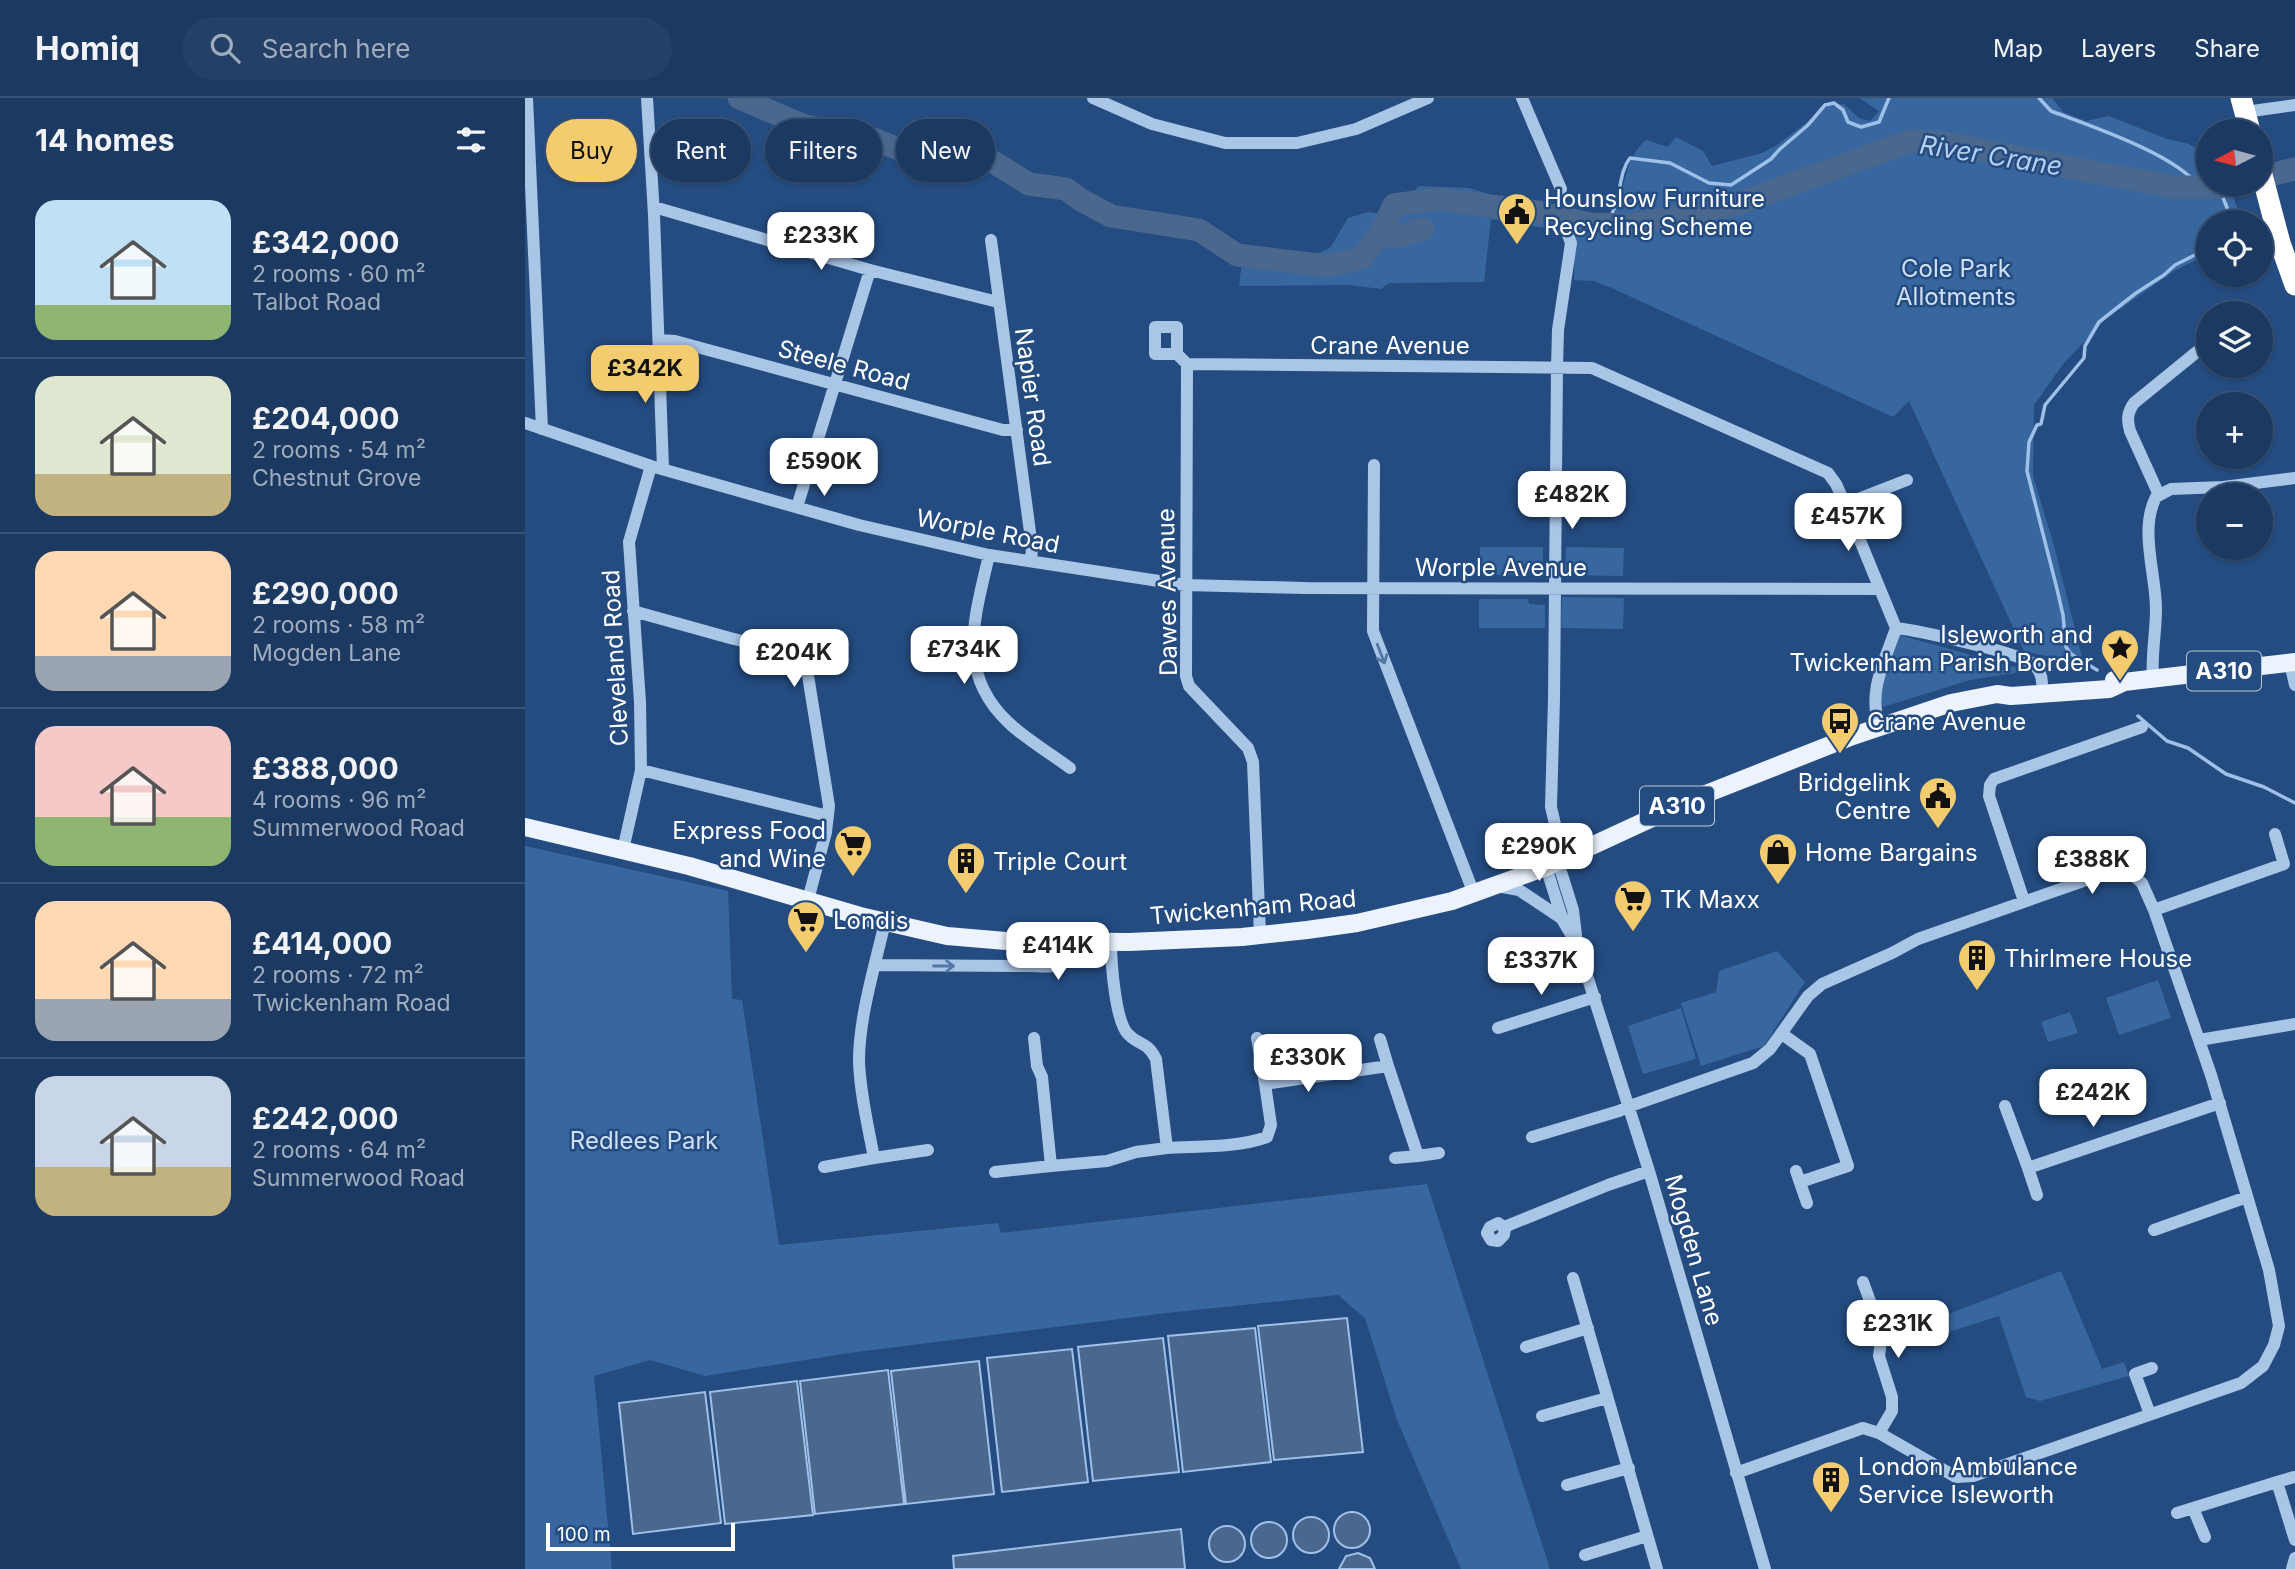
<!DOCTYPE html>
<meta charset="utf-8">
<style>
body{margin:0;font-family:Inter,sans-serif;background:#244067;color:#f1f3f6;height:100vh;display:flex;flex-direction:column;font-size:26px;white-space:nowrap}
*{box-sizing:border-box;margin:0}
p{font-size:23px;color:#a0acbd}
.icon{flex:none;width:38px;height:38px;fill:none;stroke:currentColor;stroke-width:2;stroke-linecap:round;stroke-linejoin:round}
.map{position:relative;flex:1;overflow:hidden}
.drawer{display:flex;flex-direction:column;background:#1b3961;width:525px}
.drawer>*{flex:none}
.banner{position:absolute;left:21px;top:21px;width:665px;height:63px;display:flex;gap:14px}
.needle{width:46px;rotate:264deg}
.tools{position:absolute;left:1671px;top:21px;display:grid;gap:14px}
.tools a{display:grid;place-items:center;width:77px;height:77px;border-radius:50%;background:#1b3961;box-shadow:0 2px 5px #0004,0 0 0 2px #395376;font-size:35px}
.scale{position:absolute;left:21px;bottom:18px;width:189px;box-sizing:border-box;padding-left:7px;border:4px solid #fff;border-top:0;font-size:19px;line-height:24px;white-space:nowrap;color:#fff;-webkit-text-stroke:5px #244c81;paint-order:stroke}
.price{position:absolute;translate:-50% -60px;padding:0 16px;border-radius:14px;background:#fff;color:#222;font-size:23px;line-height:46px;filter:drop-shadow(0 2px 4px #0008)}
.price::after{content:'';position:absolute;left:50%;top:42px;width:21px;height:16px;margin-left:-10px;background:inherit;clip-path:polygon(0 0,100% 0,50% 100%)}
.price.selected{background:#f2cc6e;color:#111}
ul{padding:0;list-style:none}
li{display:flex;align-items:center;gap:21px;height:175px;padding:0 35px}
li+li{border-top:2px solid #395376}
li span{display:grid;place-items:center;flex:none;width:196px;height:140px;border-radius:21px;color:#555}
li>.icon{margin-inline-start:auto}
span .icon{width:84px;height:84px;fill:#fffc;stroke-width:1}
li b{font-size:30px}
h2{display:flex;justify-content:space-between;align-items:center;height:84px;padding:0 35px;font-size:30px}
.tag{padding:0 24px;border-radius:32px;background:#1b3961;box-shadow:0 2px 5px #0004,0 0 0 2px #395376;font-size:24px;line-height:63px}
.tag.selected{background:#f2cc6e;color:#111}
header{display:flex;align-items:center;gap:42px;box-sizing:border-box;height:98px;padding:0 35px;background:#1b3961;border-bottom:2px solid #395376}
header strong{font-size:33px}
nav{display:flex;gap:38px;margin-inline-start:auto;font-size:24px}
.search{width:490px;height:63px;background:#244067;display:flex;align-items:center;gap:18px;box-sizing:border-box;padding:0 24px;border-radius:38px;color:#a0acbd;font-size:26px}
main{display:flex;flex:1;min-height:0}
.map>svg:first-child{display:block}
.green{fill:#38669f}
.water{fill:#4a678e;stroke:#9fc0e8;stroke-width:2}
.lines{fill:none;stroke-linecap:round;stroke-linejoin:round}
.stream{stroke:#9fc0e8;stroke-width:3.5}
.river{stroke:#4a678e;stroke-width:23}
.minor{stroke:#aac6e7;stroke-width:12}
.major{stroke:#ecf3fd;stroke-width:18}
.highway{stroke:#fff;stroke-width:21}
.oneway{stroke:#5377a5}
.labels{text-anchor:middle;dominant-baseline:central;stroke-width:5;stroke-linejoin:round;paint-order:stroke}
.shield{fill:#244c81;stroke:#bdc9d9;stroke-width:2}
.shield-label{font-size:23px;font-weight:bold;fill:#fff}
.poi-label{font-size:24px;fill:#fff;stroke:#244c81;text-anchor:start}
.park-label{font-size:24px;fill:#cee0f5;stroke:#244c81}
.street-label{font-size:24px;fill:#fff;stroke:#244c81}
.water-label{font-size:26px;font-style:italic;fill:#b6d0ef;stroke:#244c81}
</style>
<header>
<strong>Homiq</strong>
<div class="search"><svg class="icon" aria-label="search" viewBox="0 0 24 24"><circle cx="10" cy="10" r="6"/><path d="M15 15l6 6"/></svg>Search here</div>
<nav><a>Map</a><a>Layers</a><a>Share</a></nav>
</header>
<main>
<section class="drawer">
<h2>14 homes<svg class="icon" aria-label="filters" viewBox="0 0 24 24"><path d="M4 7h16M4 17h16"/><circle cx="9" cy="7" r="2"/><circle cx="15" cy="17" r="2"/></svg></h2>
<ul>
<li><span style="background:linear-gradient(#bfe0f5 75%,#8fb573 0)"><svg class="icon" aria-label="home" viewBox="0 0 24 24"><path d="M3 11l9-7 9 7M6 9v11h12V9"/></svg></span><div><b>£342,000</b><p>2 rooms · 60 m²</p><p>Talbot Road</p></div></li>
<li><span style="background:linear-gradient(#dfe7d0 70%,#c2b280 0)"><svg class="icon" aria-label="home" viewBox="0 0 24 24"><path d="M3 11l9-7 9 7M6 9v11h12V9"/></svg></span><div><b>£204,000</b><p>2 rooms · 54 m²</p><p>Chestnut Grove</p></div></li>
<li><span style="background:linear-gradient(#ffd9b3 75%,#9aa5b1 0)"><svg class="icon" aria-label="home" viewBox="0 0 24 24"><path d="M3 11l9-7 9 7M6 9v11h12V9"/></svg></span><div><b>£290,000</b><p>2 rooms · 58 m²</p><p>Mogden Lane</p></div></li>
<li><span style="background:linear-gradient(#f6c9c9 65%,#8fb573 0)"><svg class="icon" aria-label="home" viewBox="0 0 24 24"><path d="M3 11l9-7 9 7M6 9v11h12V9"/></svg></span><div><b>£388,000</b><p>4 rooms · 96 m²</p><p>Summerwood Road</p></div></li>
<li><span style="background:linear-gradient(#ffd9b3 70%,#9aa5b1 0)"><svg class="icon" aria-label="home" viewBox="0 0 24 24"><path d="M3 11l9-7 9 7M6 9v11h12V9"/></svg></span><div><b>£414,000</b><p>2 rooms · 72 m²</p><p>Twickenham Road</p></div></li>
<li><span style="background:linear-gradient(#c9d6e8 65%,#c2b280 0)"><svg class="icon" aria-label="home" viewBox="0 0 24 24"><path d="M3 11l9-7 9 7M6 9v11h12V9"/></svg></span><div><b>£242,000</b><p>2 rooms · 64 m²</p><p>Summerwood Road</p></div></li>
</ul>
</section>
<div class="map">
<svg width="1770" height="1471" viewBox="0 0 1770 1471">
<rect width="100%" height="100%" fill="#244c81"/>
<!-- green -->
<path class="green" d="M 1334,0 L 1527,0 L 1538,14 L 1561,23 L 1584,18 L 1642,41 L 1664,46 L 1683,59 L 1684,86 L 1693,86 L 1690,96 L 1707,95 L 1717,124 L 1684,124 L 1683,156 L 1649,173 L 1581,221 L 1538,266 L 1509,307 L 1508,378 L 1528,444 L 1560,571 L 1539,562 L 1499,553 L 1384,303 L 1368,319 L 1089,191 L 1069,183 L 1049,182 L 1050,137 L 1108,135 L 1181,123 L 1231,109 L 1296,80 L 1380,51 L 1414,49 L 1587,85 L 1644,94 C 1583,67 1516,56 1452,43 C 1430,39 1409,41 1389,32 C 1292,69 1193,117 1088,120 C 1101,93 1097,63 1121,42 L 1143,49 L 1151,39 L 1178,53 L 1187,68 L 1237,55 L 1252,47 L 1303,8 L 1319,6 L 1334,20 L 1345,23 L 1354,13 Z
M 894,88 L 944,90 L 980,101 L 1023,103 L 1027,131 L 966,121 L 959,184 L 864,185 L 856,191 L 823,187 L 714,188 L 717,162 L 791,156 L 805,150 L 823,120 L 843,114 L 862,117 L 880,102 Z
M 955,449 L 1018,449 L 1018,472 L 1002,473 L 1002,477 L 955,477 Z
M 1041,449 L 1099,450 L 1098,478 L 1040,477 Z
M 1037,499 L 1099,500 L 1098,531 L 1036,530 Z
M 954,501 L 1003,501 L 1004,506 L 1020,507 L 1020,530 L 954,530 Z
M 1374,537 L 1497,571 L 1496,574 L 1445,582 L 1358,609 L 1353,596 Z
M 0,748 L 203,793 L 207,901 L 217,902 L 254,1147 L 473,1125 L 476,1135 L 902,1086 L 1025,1471 L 936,1471 L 872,1322 L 840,1220 L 813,1197 L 642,1215 L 324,1255 L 180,1278 L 125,1262 L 69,1278 L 87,1471 L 0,1471 Z
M 1252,853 L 1280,884 L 1239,948 L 1176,968 L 1156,905 L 1191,894 L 1194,873 Z
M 1633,882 L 1646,920 L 1594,937 L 1581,900 Z
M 1156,910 L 1171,961 L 1118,976 L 1103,928 Z
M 1545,914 L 1553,935 L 1523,944 L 1516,924 Z
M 1536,1173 L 1577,1271 L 1599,1264 L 1604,1278 L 1515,1303 L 1501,1299 L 1474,1218 L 1377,1249 L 1372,1230 L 1423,1216 Z"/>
<!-- water -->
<path class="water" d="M 822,1220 L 838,1354 L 749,1362 L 733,1228 Z
M 730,1230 L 746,1364 L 658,1374 L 643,1238 Z
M 638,1240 L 654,1374 L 568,1383 L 553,1249 Z
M 547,1251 L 563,1384 L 477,1394 L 462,1260 Z
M 454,1263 L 469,1396 L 381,1406 L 366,1273 Z
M 363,1272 L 379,1406 L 290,1416 L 275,1283 Z
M 272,1283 L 288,1417 L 200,1426 L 185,1294 Z
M 180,1294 L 196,1425 L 108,1436 L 94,1305 Z
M809 1432a18 18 0 1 1 36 0a18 18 0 1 1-36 0Z
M768 1437a18 18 0 1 1 36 0a18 18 0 1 1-36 0Z
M726 1442a18 18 0 1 1 36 0a18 18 0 1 1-36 0Z
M684 1446a18 18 0 1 1 36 0a18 18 0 1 1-36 0Z
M 656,1431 L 660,1471 L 429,1471 L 428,1458 Z
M 833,1455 L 845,1460 L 850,1471 L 814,1471 L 821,1458 Z"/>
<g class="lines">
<!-- stream -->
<path class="stream" d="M 1514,0 L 1526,13 C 1563,27 1653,57 1674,89
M 1694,89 L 1704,115 L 1703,124
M 1080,126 C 1099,104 1091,78 1105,60 L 1145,65 L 1184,85 L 1206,87 L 1246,61 L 1255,51 L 1283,27 L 1300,7 L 1309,5 L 1318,12 L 1323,24 L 1336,29 L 1354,24 L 1364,0
M 1572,572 L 1546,556 L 1541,549 L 1538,517 L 1532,491 L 1502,373 L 1504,344 L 1512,327 L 1516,326 L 1520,307 L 1559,260 L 1560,248 L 1574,224 L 1611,195 L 1639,177 L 1650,167 L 1676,154 L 1684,145
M 1613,618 L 1642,643 L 1663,650 L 1701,676 L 1739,689 L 1770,705"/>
<!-- river -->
<path class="river" d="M 214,0 L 280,28 L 349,41 L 397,61 L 457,57 L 504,86 L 541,91 L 556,102 L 586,118 L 674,132 L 712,157 L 802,168 L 837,160 L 858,130 L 869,107 L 913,101 L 1012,114 L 1065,126 L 1107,127 L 1210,107 L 1385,43 L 1414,44 L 1648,89 L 1694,89 L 1709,86
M 1736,79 L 1770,71
M 852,139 L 877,138 L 898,131"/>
<!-- minor -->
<path class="minor" d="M 2,0 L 17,331
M 122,0 L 129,117 L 138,371
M 568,0 L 627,26 L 700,45 L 772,45 L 831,31 L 903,0
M 997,0 L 1036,91
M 1720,14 L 1770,7
M 129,109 L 345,172 L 473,204
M 466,142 L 507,449 L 506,463
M 135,242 L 150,243 L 478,332 L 492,332
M 652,256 L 652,229 L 630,229 L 630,256 L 652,256 L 662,266 L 661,578 L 664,588 L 723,650 L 728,664 L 735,837
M 662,266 L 1067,270 L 1303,375 L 1311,386 L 1320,406 L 1382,382
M 0,325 L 126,368 L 334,427 L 464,457 L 660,487 L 780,490 L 1355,491
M 849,367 L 848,533 L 949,796
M 1634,397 L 1605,333 C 1602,322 1602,315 1609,305 L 1684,244
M 1320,406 L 1371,530
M 272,409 L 345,172
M 464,457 C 450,519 430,575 484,625 C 502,642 525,655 545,670
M 108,513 L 205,540 L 270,556 L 281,565 L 304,708 L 301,734 L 283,802
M 1371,530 C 1391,532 1495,555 1508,566 C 1514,571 1517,578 1517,585
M 1765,565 L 1770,587
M 1628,582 C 1626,558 1631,535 1631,511 C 1631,476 1614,432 1631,399 L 1646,391 L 1698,389 L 1770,380
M 1354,629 C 1343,591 1359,566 1371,530
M 116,672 L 303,718
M 1033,739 L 1026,709 L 1029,601 L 1032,269 L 1033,232 L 1046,145 L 1043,137
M 1018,746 L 1043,734
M 98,752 L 116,672 L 115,604 L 104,444 L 126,368
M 1033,764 L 1048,812 L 1052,846 L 1124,1073 L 1240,1471
M 1021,769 L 1038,823 L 1050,843
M 972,788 L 994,792 L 1036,820
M 1499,803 L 1464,698 L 1465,687 L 1469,681 L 1617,629
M 1629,812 L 1759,766 L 1750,736
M 350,867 L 504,868 L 505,843
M 504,868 C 516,868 532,872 540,860
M 973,930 L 1070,899
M 1257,936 L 1285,956 L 1323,1068 L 1275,1084
M 509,940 L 512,968 L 517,979 L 526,1068 L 582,1063 L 611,1054 L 642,1050 L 631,961 C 621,942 614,948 603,936 C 590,923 586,863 586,844
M 732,940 L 740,986
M 1674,942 L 1770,926
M 863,968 L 893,1058 L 870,1060
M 1480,1008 L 1503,1070
M 1007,1039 L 1094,1013 L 1105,1008 L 1228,965 L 1245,951 L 1283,898 L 1297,886 L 1367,855 L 1393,841 L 1584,774 L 1604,774 L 1617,785 L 1629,812 L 1686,977 L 1744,1172 L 1754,1228 L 1749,1247 L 1738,1268 L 1716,1285 L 1448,1378 L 1431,1379 L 1354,1335 L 1338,1330 L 1211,1375
M 642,1050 C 674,1048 712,1050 742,1039 L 746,1027 L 740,986 L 863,968 L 855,941
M 893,1058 L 914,1055
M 349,1060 L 403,1052
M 299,1069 L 349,1060 C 343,1028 335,995 334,963 C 334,919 350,868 360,824
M 1271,1073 L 1282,1105
M 470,1074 L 526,1068
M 1512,1097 L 1503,1070 L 1695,1005
M 980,1130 L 973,1125 L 965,1129 L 962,1135 L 966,1142 L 973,1143 L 979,1137 L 980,1130 L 984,1127 L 1083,1087 L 1124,1073
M 1629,1132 L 1722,1099
M 1048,1180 L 1132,1471
M 1338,1184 L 1357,1236 L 1354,1258 L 1367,1299 L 1367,1313 L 1354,1335
M 1001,1249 L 1063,1230
M 1625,1316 L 1610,1276 L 1627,1270
M 1017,1318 L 1082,1300
M 1769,1379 L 1752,1384 L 1770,1442
M 1042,1387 L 1104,1370
M 1668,1410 L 1680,1439
M 1652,1415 L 1752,1384
M 1060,1457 L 1122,1438
M 1767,1471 L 1770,1460"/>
<!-- major -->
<path class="major" d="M 1589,582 L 1599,584 L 1770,564
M 0,729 L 164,768 L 335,818 L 422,838 L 481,843 L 604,844 L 717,839 L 782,832 L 832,825 L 927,803 L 1021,769 L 1168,701 L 1328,638 L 1426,605 L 1472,596 L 1486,598 L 1584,591 L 1599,584"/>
<!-- highway -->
<path class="highway" d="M 1716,0 L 1725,33
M 1736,73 L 1755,145 L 1770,187"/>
</g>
<!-- one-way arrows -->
<defs><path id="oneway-shaft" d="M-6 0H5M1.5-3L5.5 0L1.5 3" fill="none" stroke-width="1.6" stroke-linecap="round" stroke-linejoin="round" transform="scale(1.75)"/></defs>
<g class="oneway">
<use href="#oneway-shaft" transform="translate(856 556) rotate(69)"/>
<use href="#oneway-shaft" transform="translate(419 868)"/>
</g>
<!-- icons -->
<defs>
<symbol id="civic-pin" viewBox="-11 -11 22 30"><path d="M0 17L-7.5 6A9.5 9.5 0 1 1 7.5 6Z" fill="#f2cc6e" stroke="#244c81"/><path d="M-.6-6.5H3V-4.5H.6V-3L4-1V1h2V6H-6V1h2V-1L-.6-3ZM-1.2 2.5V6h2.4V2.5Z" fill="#111"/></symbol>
<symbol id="sight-pin" viewBox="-11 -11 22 30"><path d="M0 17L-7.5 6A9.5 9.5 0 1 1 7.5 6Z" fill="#f2cc6e" stroke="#244c81"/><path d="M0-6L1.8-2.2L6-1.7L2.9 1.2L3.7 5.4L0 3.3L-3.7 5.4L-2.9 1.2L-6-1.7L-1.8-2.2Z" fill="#111"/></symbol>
<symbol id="bus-pin" viewBox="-11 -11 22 30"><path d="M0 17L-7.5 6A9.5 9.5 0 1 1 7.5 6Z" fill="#f2cc6e" stroke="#244c81"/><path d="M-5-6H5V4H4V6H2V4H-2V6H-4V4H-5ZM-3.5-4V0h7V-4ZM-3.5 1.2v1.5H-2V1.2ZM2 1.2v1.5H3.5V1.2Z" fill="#111"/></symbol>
<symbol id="supermarket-pin" viewBox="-11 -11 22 30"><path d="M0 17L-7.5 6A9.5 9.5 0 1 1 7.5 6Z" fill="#f2cc6e" stroke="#244c81"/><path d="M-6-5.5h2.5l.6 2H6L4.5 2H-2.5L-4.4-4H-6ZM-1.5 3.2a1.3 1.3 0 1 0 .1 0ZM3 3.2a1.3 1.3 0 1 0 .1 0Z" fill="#111"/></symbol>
<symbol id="shop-pin" viewBox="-11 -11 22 30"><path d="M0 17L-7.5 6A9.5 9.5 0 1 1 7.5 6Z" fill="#f2cc6e" stroke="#244c81"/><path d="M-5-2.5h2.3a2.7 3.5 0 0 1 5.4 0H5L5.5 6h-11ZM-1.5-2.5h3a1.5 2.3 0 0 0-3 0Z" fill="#111"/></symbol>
<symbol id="building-pin" viewBox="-11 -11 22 30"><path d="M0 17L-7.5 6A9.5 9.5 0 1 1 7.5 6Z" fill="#f2cc6e" stroke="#244c81"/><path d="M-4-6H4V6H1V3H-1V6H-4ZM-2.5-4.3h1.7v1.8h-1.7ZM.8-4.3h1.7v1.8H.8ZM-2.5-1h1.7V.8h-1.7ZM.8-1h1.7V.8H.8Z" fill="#111"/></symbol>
</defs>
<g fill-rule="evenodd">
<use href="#civic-pin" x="970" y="92" width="44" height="60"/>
<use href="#sight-pin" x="1573" y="528" width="44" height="60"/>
<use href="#bus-pin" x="1293" y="601" width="44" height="60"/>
<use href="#civic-pin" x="1391" y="676" width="44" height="60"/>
<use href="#supermarket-pin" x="306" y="724" width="44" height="60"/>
<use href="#shop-pin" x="1231" y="732" width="44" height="60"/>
<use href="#building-pin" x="419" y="741" width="44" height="60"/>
<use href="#supermarket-pin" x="1086" y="779" width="44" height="60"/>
<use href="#supermarket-pin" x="259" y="800" width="44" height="60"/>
<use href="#building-pin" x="1430" y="838" width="44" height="60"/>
<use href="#building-pin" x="1284" y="1360" width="44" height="60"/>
</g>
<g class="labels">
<!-- shield labels -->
<g class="shield">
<rect x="1662" y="553.5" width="74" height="39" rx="5"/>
<rect x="1115" y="688.5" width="74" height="39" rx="5"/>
</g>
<g class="shield-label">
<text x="1699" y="573">A310</text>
<text x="1152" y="708">A310</text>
</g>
<!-- poi labels -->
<g class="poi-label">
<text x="1019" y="100">Hounslow Furniture<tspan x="1019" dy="28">Recycling Scheme</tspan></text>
<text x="1568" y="536" text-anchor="end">Isleworth and<tspan x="1568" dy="28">Twickenham Parish Border</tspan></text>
<text x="1342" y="623">Crane Avenue</text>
<text x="1386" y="684" text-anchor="end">Bridgelink<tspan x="1386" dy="28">Centre</tspan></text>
<text x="301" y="732" text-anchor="end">Express Food<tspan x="301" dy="28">and Wine</tspan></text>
<text x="1280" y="754">Home Bargains</text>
<text x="468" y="763">Triple Court</text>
<text x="1135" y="801">TK Maxx</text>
<text x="308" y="822">Londis</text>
<text x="1479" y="860">Thirlmere House</text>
<text x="1333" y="1368">London Ambulance<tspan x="1333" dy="28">Service Isleworth</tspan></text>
</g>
<!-- park labels -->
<g class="park-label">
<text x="1431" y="170">Cole Park<tspan x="1431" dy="28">Allotments</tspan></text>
<text x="119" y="1042">Redlees Park</text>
</g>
<!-- street labels -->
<g class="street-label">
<text x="865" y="247">Crane Avenue</text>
<text transform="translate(319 267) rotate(15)">Steele Road</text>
<text transform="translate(508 299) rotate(82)">Napier Road</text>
<text transform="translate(463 433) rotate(11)">Worple Road</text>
<text x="976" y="469">Worple Avenue</text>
<text transform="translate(642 494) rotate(-91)">Dawes Avenue</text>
<text transform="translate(90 560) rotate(-93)">Cleveland Road</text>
<text transform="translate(728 809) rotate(-5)">Twickenham Road</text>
<text transform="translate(1169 1152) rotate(74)">Mogden Lane</text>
</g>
<!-- water labels -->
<g class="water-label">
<text transform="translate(1466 57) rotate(9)">River Crane</text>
</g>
</g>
</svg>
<div class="tools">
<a><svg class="needle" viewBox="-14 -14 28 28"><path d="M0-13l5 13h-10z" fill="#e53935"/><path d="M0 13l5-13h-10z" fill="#a0acbd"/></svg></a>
<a><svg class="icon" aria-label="locate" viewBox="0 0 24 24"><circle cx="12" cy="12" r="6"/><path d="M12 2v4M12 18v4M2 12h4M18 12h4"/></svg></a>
<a><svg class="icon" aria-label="layers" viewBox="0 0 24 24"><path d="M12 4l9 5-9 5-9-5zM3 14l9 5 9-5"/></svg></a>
<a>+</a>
<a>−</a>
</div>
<div class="scale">100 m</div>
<b class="price" style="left:296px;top:174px">£233K</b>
<b class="price selected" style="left:120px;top:307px">£342K</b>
<b class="price" style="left:299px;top:400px">£590K</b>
<b class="price" style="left:1047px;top:433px">£482K</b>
<b class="price" style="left:1323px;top:455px">£457K</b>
<b class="price" style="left:439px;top:588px">£734K</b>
<b class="price" style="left:269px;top:591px">£204K</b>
<b class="price" style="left:1014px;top:785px">£290K</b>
<b class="price" style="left:1567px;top:798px">£388K</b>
<b class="price" style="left:533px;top:884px">£414K</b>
<b class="price" style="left:1016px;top:899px">£337K</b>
<b class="price" style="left:783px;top:996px">£330K</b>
<b class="price" style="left:1568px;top:1031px">£242K</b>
<b class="price" style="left:1373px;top:1262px">£231K</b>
<div class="banner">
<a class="tag selected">Buy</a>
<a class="tag">Rent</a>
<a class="tag">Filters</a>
<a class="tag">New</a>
</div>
</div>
</main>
